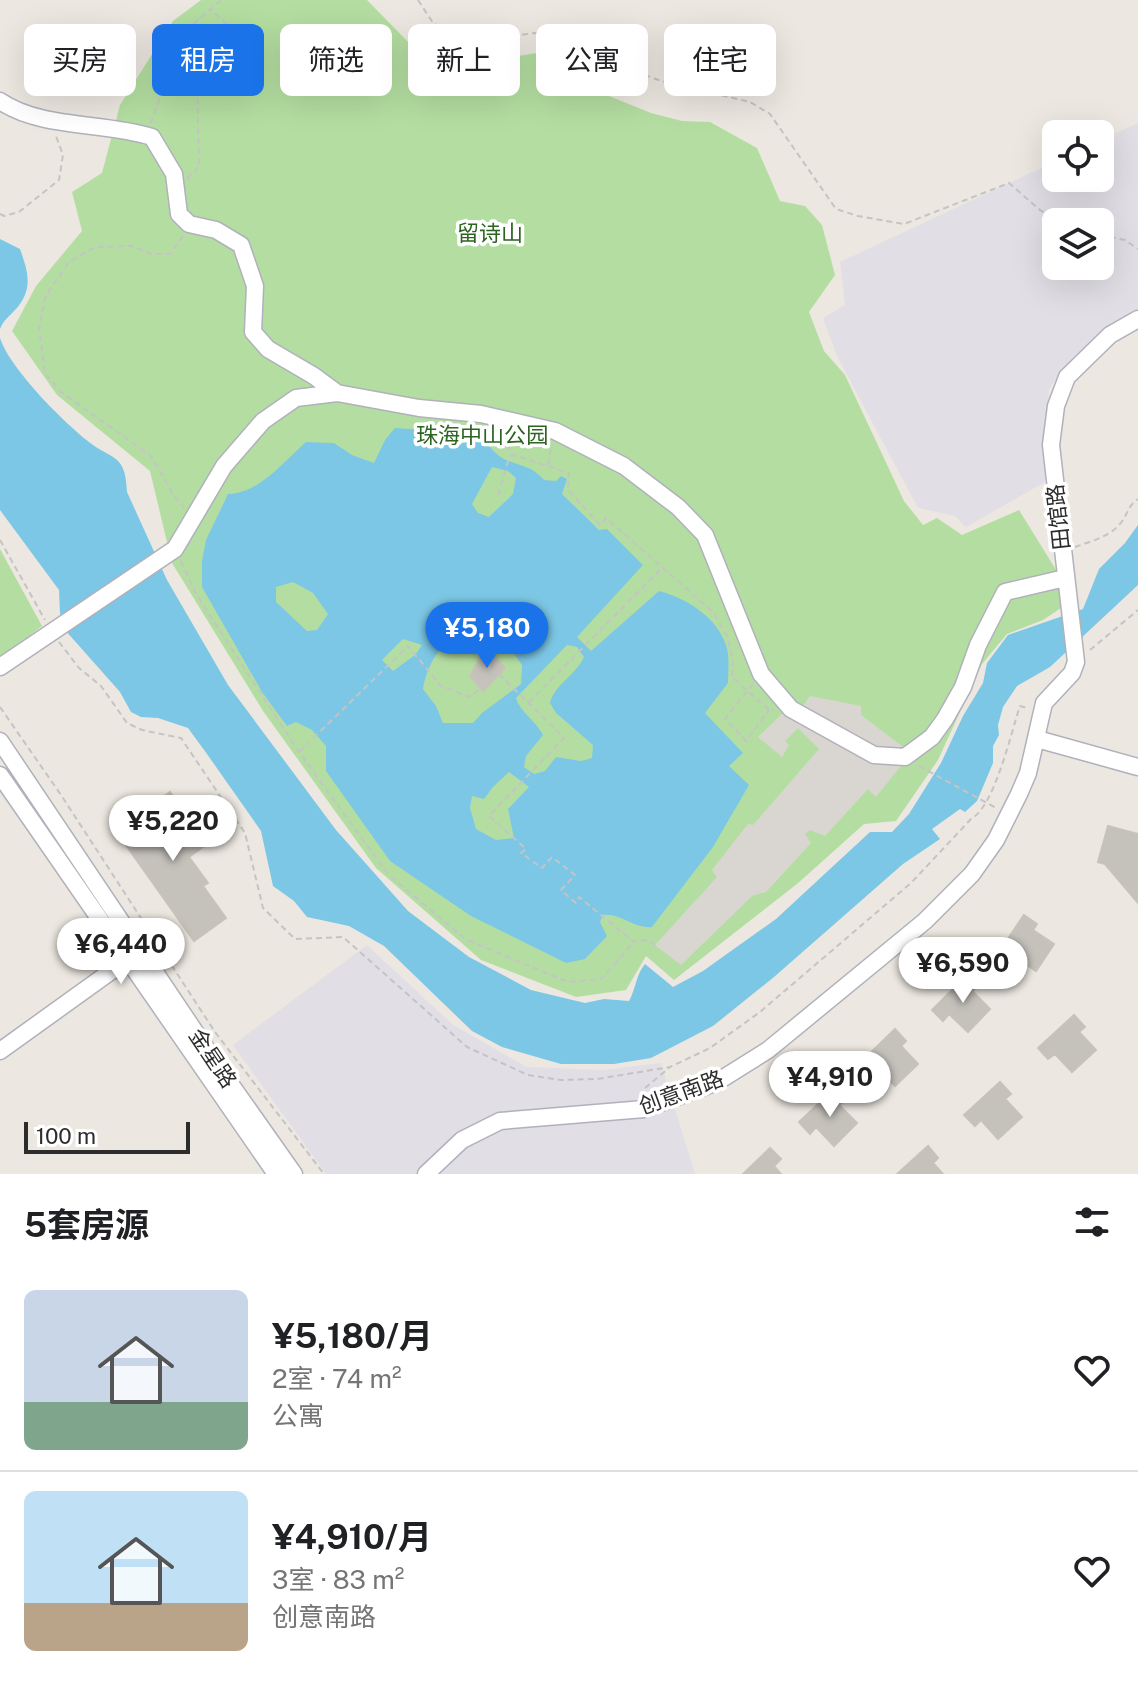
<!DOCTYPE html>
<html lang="zh">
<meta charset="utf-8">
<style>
body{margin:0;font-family:"Public Sans","Noto Sans SC",sans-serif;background:#f2f2f2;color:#202124;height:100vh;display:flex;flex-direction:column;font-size:30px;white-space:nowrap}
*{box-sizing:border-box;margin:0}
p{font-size:26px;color:#757577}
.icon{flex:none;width:44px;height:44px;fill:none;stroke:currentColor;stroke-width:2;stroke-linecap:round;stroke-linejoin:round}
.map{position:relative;height:1174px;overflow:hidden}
.side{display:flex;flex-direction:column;background:#fff;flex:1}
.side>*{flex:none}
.banner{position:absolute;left:24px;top:24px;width:1090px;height:72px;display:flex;gap:16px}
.buttons{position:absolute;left:1042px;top:120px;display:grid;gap:16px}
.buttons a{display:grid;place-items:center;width:72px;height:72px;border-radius:12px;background:#fff;box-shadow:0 8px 32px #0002;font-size:40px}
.scale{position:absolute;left:24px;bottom:20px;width:166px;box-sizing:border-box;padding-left:8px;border:4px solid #2c2c2c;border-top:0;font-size:22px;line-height:28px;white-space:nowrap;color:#2c2c2c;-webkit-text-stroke:6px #fff;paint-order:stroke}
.price{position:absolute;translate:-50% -68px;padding:0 18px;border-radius:28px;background:#fff;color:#222;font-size:26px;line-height:52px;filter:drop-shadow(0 2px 4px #0008)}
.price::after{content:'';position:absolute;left:50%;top:48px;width:24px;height:18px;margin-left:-12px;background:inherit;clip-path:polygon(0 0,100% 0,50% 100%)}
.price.current{background:#1a73e8;color:#fff}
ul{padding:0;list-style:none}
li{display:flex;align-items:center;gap:24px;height:200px;padding:0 24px}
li+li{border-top:2px solid #e0e0e0}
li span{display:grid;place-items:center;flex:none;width:224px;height:160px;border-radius:12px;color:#555}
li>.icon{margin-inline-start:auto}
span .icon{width:96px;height:96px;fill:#fffc;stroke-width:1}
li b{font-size:34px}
h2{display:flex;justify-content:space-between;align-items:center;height:96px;padding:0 24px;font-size:34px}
.tag{padding:0 28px;border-radius:12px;background:#fff;box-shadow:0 8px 32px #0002;font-size:28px;line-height:72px}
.tag.current{background:#1a73e8;color:#fff}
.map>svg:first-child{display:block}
.industrial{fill:#e1dfe5;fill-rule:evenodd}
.green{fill:#b4dea1}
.plaza{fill:#d9d6d2}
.water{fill:#7cc7e5;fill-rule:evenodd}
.building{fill:#c5c1bb;stroke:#c8c3b9;stroke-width:2}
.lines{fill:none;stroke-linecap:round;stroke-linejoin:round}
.minor-casing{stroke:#b0b1bb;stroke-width:19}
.path{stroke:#c4c4c4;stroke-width:2;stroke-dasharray:6 4;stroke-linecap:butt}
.minor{stroke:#fff;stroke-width:16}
.labels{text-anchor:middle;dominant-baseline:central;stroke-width:7;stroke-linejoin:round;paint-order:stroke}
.park-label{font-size:22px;fill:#2d6421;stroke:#fff}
.street-label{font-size:22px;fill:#2c2c2c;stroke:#fff}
</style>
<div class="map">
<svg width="1138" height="1174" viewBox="0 0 1138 1174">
<rect width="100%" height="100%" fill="#ece7e0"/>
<!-- industrial -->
<path class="industrial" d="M 1138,123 L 1138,310 L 1065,366 L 1049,389 L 1045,482 L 966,527 L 955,516 L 918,508 L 837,356 L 823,318 L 845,305 L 840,262 L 1056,161 L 1056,178 L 1100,178 L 1100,141 ZM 1056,222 L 1100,222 L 1100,266 L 1056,266 Z
M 367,945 L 453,1025 L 527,1067 L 603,1070 L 661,1063 L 695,1174 L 326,1174 L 233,1045 Z"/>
<!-- green -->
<path class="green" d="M 201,0 L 367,0 L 411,45 L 459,65 L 537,53 L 592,95 L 609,96 L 651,113 L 682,121 L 710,122 L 757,148 L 780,201 L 805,206 L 822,225 L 835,275 L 809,312 L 824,351 L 845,375 L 904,501 L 923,525 L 937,518 L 962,535 L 1019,510 L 1058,573 L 1064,606 L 1043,620 L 1007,634 L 982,664 L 938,760 L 896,821 L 864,824 L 797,884 L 674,980 L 646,956 L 626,990 L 576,997 L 481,960 L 376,868 L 263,711 L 172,563 L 150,471 L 57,395 L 12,331 L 36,286 L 82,231 L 72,192 L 102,173 L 120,105 L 173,21 Z
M 0,549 L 42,626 L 0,659 Z"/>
<!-- plaza -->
<path class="plaza" d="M 810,696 L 861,706 L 861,715 L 911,753 L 876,797 L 868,789 L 825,836 L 810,830 L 805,834 L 811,843 L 766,892 L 752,896 L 681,965 L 655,945 L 717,877 L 712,870 L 748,824 L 753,825 L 819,749 L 798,728 L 785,741 L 789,745 L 782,757 L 758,737 L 786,710 L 796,716 Z"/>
<!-- water -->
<path class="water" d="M 0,239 L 20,249 C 27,269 33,285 20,304 C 13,314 4,318 0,329 Z
M 0,338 C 10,369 66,425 93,445 C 101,451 113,455 119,462 C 126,470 126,482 127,492 L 167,580 L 228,685 L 336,830 L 408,911 L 469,957 L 531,990 L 585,1003 L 604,999 L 629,1001 C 636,988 636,975 645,964 L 673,987 L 703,971 L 776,919 L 870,832 L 892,832 L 909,814 L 941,763 L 963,716 L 983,683 L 987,663 L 1008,635 L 1083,609 L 1099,569 L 1125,543 L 1138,525 L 1138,585 L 1050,667 L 1017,686 L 1003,707 L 998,725 L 999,735 L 993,746 L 993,763 L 977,801 L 965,812 L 960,809 L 932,829 L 940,839 L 903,864 L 774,977 L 713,1026 L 651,1058 L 614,1064 L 561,1064 L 502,1047 L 472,1031 L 384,946 L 349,926 L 307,917 L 294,901 L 273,886 L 261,831 L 207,754 L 188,728 L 158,718 L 141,717 L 131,712 L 120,692 L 65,630 L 60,613 L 59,590 L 0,510 Z
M 395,428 L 427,430 L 462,443 L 483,439 C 490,447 498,458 509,461 C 524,467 533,467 544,480 L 556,481 L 561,476 L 567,479 L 562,494 L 599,530 L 607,529 L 643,565 L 577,637 L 591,651 L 659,591 C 686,598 717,617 726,645 C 730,657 728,671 728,683 L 705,713 L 743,753 L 729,766 L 749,785 L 713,847 L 652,927 C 633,929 622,913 603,915 L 600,922 L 607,936 L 585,959 L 566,963 L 471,916 L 415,878 L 390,861 L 326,771 L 326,746 L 312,730 L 296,722 L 287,726 L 262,692 L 202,587 L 202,561 L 206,540 L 228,494 C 260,493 283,462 306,442 L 334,443 L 352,455 L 374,463 L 385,440 ZM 492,467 L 508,471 L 516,478 L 513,494 L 489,517 L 478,513 L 472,504 ZM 293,582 L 313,593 L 328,614 L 317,630 L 307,631 L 276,602 L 276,587 ZM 470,621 L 502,636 L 522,665 L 521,684 L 482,713 L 473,723 L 443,723 L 436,706 L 423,689 C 428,658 446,640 470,621 ZM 403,639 L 422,645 L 415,655 L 393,671 L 382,660 ZM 567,645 L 577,647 L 584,657 C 576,675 555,684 550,703 L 556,713 L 593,745 L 592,758 L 581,761 L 556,757 L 545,771 L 534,774 L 524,767 L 526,756 L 543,735 C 536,721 520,712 516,698 ZM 509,772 L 529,787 L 508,809 L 514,838 L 496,840 L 476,829 L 470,808 L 472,796 L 484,799 L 493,787 Z"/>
<!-- building -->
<path class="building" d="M 486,647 L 505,668 L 483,691 L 470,676 Z
M 170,792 L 207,844 L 189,857 L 208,883 L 203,886 L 226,918 L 194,941 L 116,831 Z
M 1108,826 L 1138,834 L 1138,903 L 1105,864 L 1098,862 Z
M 1024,915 L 1037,924 L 1033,930 L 1054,944 L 1036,971 L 1015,957 L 1010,964 L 997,955 Z
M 967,975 L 978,986 L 972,991 L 990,1009 L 968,1032 L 949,1014 L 943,1021 L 932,1010 Z
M 1074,1015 L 1085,1027 L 1079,1032 L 1096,1050 L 1072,1072 L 1055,1054 L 1048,1059 L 1038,1048 Z
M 895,1029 L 906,1041 L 901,1046 L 918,1064 L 895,1086 L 877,1068 L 871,1075 L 860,1063 Z
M 1000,1082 L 1011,1094 L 1005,1099 L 1022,1117 L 998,1139 L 981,1120 L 975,1126 L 964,1115 Z
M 834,1089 L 845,1100 L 839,1105 L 857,1123 L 834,1146 L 816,1127 L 810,1134 L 799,1122 Z
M 928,1146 L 938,1158 L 933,1163 L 943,1174 L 897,1174 Z
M 770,1148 L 781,1159 L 774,1166 L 781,1174 L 743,1174 Z"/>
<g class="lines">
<defs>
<path id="minor" d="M 0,101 C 41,129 105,122 152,137 L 174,174 L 179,214 L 189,224 L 216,230 L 241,245 L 255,286 L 253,332 L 268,349 L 314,376 L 337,393 L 419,408 L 481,414 L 555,431 L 624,466 L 678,507 L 705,535 L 761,674 L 791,709 L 874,755 L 905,757 L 932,737 L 945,719 L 963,687 L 978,645 L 1005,592 L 1065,578
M 0,667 L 175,549 L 224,466 L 263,421 L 296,398 L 337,393
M 1037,739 L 1138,767
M 0,741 L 222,1072 L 294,1174
M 0,775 L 276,1174
M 0,1051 L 135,954
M 426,1174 L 462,1140 L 500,1121 L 644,1109 L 717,1082 L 768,1050 L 925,921 L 972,874 L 996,840 L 1019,794 L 1028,773 L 1044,703 L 1072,673 L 1076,662 L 1051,445 L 1056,406 L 1067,377 L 1110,335 L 1138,319"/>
</defs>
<!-- minor casing -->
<use href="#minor" class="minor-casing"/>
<!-- path -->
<path class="path" d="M 418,0 L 433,23 L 459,36 L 496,38 L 535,33 L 661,81 L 750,102 L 770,114 L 836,209 L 858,216 L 904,224 L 1009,183 L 1040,210 L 1062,222
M 150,123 C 162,102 162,79 170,56 C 180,32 202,17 221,0
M 187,179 L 199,166 L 197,76 L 211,50 L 229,26 L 210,9
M 0,214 L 4,216 L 19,212 L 59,180 L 63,155 L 56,136
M 1100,235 L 1125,240 L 1138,249
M 183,236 L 170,254 L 152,254 L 131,246 L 95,247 L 69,262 L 46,295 L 39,328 L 45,373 L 61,392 L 150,455 L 175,497 L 184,508
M 479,427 L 477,434 L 508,444 L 511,454 L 569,473 L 568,490 L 600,525 L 606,518 L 713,612 L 727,636 L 733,659 L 732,677 L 769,710 L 774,710
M 548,465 L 552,444
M 498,495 L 510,455
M 0,540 L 45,620
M 1075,547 C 1089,542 1108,537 1118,526 C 1127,518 1127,506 1138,499
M 181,561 L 196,594 L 299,752 L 388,874 L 465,939 L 568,982 L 601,979 L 634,942
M 59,642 L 79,668 L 101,686 L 127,723 L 142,730 L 181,738 L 245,833 L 263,908 L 295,939 L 343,937 L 467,1047 L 528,1075 L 561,1080 L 597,1079 L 670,1067 L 710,1048 L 760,1012 L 911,883 L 971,819 C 995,806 1011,732 1020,706 L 1027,708
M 1090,650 L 1138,610
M 499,674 L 564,738 L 489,816 L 526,849 L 521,853 L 542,868 L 552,857 L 575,875 L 561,890 L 576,903 L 579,897 L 634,942 L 647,940 L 655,945
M 753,684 L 725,719 L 746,741 L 769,710
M 529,702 L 660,570
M 0,707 L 61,795 L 215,1032 L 324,1174
M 299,752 L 408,646 L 441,686 L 470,697 L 481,688
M 919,766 L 998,809
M 645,1088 L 669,1068"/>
<!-- minor -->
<use href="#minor" class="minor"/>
</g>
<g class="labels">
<!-- park labels -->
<g class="park-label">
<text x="490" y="233">留诗山</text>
<text x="482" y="435">珠海中山公园</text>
</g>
<!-- street labels -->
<g class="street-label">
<text transform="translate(1058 517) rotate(-96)">田馆路</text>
<text transform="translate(213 1058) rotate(56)">金星路</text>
<text transform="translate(681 1092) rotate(-20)">创意南路</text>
</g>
</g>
</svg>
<div class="buttons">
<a><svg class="icon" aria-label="locate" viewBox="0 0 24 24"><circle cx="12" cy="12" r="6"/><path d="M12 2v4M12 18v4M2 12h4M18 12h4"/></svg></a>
<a><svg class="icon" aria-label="layers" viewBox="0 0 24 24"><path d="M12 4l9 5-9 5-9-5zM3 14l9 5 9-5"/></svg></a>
</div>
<div class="scale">100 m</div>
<b class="price current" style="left:487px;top:670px">¥5,180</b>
<b class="price" style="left:173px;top:863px">¥5,220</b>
<b class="price" style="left:121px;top:986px">¥6,440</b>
<b class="price" style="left:963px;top:1005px">¥6,590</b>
<b class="price" style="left:830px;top:1119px">¥4,910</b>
<div class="banner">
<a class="tag">买房</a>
<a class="tag current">租房</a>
<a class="tag">筛选</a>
<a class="tag">新上</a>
<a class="tag">公寓</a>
<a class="tag">住宅</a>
</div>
</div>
<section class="side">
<h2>5套房源<svg class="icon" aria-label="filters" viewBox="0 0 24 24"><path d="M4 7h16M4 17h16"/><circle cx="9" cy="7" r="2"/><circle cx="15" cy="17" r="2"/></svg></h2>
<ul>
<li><span style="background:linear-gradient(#c9d6e8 70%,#7fa58c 0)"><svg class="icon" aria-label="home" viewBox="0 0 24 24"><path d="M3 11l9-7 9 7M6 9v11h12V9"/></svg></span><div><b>¥5,180/月</b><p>2室 · 74 m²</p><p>公寓</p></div><svg class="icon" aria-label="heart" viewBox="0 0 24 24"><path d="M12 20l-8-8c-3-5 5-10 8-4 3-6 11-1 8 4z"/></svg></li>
<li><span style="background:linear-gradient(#bfe0f5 70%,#b9a48a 0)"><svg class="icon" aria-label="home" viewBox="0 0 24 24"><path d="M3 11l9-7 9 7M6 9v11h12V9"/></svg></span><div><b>¥4,910/月</b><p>3室 · 83 m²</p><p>创意南路</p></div><svg class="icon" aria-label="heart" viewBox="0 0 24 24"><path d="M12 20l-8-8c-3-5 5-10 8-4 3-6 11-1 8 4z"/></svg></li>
</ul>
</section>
